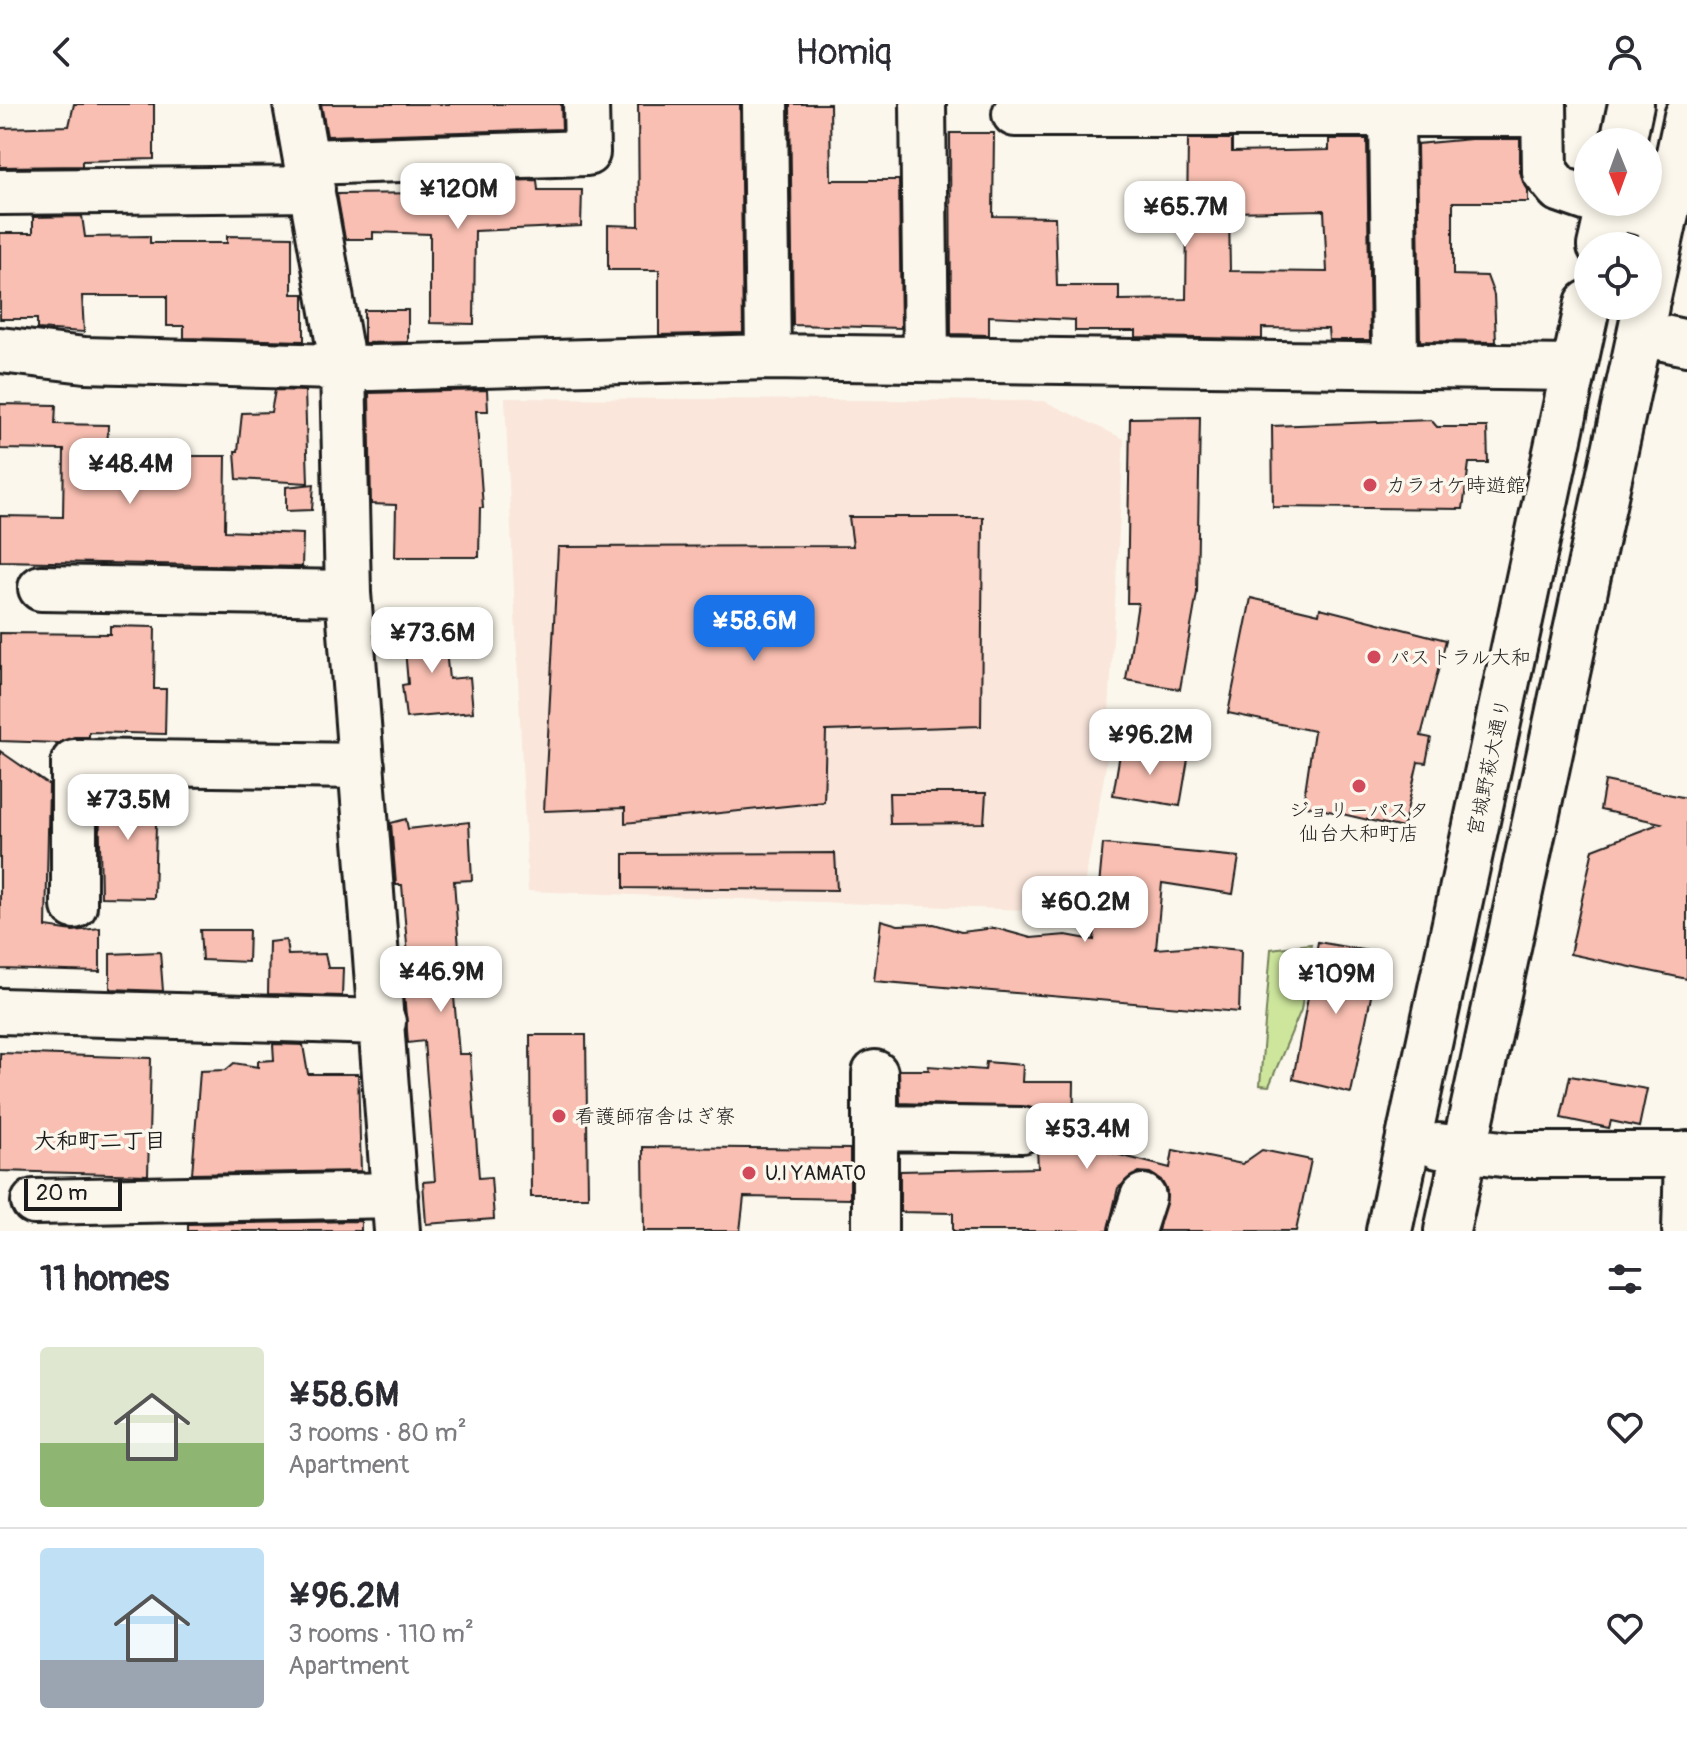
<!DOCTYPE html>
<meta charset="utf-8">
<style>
body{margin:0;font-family:Pangolin,"Klee One",sans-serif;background:#f7f7f7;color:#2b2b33;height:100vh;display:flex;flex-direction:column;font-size:30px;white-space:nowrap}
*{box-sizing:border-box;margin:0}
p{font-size:26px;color:#7c7c81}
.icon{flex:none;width:44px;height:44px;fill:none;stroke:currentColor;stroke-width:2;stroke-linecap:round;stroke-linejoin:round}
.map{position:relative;height:1127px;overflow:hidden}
.side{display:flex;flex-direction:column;background:#fff;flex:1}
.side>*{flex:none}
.needle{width:52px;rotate:179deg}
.tools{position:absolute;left:1574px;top:24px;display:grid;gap:16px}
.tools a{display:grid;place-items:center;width:88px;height:88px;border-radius:50%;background:#fff;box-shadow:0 4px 12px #0003;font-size:40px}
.scale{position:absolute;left:24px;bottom:20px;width:98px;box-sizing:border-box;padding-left:8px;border:4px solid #1c1c1c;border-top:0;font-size:22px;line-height:28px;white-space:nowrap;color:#1c1c1c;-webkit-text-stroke:6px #fbf7ec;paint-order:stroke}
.price{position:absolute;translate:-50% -68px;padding:0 18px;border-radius:16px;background:#fff;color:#222;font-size:26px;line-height:52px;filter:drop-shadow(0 2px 4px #0008)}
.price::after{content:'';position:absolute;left:50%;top:48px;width:24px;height:18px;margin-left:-12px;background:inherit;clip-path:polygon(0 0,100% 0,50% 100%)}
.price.current{background:#1a73e8;color:#fff}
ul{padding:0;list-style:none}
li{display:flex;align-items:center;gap:24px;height:200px;padding:0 40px}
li+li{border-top:2px solid #e1e1e2}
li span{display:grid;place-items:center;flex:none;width:224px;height:160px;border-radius:8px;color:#555}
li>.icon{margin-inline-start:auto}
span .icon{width:96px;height:96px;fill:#fffc;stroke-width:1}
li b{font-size:34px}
h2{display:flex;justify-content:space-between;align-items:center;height:96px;padding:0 40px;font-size:34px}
header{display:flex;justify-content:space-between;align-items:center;height:104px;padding:0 40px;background:#fff;font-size:36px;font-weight:600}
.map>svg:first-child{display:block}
.built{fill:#fae6db}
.green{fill:#cde69c;stroke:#74815c;stroke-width:2}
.building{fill:#f9bfb2;stroke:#1c1c1c;stroke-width:2;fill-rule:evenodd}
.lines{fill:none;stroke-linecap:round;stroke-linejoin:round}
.minor-casing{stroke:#1c1c1c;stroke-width:50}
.minor{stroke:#fbf7ec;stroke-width:44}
.poi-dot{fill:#d1495b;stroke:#fbf7ec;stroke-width:3}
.labels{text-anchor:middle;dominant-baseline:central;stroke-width:7;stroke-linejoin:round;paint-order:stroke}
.poi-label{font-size:20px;fill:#1c1c1c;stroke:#fbf7ec;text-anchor:start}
.street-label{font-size:20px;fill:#1c1c1c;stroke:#fbf7ec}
.neighbourhood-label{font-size:22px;font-weight:bold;fill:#1c1c1c;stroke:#fbf7ec}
</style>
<header><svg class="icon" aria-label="back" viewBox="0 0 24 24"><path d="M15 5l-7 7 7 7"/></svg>Homiq<svg class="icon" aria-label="person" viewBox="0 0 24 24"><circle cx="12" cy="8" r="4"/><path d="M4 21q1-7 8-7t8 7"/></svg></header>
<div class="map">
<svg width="1687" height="1127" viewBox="0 0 1687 1127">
<rect width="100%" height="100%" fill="#fbf7ec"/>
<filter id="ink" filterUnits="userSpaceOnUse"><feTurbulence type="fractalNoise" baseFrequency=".0125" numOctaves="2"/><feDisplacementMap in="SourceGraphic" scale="16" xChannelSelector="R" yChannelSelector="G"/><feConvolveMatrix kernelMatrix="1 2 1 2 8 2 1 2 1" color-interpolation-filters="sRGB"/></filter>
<g filter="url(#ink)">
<!-- built -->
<path class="built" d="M 505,294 L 1044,297 L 1124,335 L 1106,662 L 1079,808 L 528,787 Z"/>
<!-- green -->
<path class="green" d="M 1311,840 L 1301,906 L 1269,982 L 1260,981 L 1271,845 Z"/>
<!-- building -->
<path class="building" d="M 74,0 L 154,0 L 154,55 L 82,57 L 82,62 L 0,63 L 0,24 L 69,22 Z
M 321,0 L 561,0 L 562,25 L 327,32 Z
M 638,0 L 740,0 L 743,229 L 659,231 L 659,166 L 608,166 L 608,121 L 639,122 Z
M 790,0 L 830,0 L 831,76 L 899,76 L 901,224 L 793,221 Z
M 950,29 L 994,29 L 993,112 L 1055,113 L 1057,182 L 1119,182 L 1119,196 L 1186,195 L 1188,35 L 1232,35 L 1232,48 L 1329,46 L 1329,35 L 1367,35 L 1370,236 L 1329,236 L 1328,225 L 1262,224 L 1262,235 L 1136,233 L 1136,227 L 1075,227 L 1075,216 L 989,212 L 989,231 L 951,230 ZM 1324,106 L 1327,168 L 1230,167 L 1229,108 Z
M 1471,35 L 1520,35 L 1520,68 L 1528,86 L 1528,98 L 1453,98 L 1453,171 L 1487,172 L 1494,191 L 1496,238 L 1420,237 L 1417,40 Z
M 537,76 L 538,86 L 582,86 L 581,122 L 475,127 L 474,220 L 430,219 L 430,130 L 373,128 L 373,135 L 345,135 L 337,90 L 432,89 L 432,94 L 497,91 L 496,77 Z
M 82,112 L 85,133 L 150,132 L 150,139 L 227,139 L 227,132 L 292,133 L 292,190 L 304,190 L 304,237 L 184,234 L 184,222 L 167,222 L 167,192 L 82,192 L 84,228 L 37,225 L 37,215 L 0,215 L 0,129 L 33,129 L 33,113 Z
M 364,206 L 408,206 L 408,238 L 364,239 Z
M 275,286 L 305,287 L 308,379 L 237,375 L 235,347 L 238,347 L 242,309 L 271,308 Z
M 487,286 L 488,307 L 476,307 L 483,404 L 480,404 L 479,453 L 395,453 L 396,401 L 371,400 L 369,289 Z
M 0,300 L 56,301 L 55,320 L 108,321 L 107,355 L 182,357 L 182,352 L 226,352 L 225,427 L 303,430 L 302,463 L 0,457 L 0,412 L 63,413 L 64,346 L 0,345 Z
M 1200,313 L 1197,489 L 1180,585 L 1126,576 L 1138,499 L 1127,499 L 1130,314 Z
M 1431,316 L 1437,323 L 1487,323 L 1488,359 L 1469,359 L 1463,405 L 1273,403 L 1272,322 Z
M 314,380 L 312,406 L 286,407 L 286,383 Z
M 849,413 L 983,413 L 981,622 L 826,627 L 824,698 L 625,719 L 625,704 L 544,707 L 558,443 L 853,442 Z
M 1251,494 L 1319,510 L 1320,504 L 1446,536 L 1421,632 L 1431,634 L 1426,659 L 1418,658 L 1403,724 L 1303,701 L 1314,627 L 1228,609 Z
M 443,518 L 449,575 L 470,573 L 473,608 L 406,614 L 402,581 L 408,580 L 403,522 Z
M 110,522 L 155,523 L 154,585 L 166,585 L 165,630 L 89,628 L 89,633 L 74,633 L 59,639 L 0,637 L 0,529 L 110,530 Z
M 1121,644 L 1188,655 L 1180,702 L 1113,691 Z
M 0,647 L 49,681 L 46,823 L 73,827 L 100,824 L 100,868 L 0,865 Z
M 1605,677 L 1687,694 L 1687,875 L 1570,850 L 1593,745 L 1661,719 L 1600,706 Z
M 157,684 L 154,794 L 101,793 L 99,686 Z
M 889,689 L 986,689 L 984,719 L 890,720 Z
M 406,715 L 408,725 L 469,718 L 472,776 L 454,777 L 460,858 L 451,859 L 459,950 L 470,950 L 479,1074 L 491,1073 L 494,1115 L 426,1120 L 423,1078 L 435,1077 L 424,937 L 408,939 L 404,888 L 411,888 L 402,781 L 396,781 L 391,719 Z
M 1103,740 L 1239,753 L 1233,790 L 1162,779 L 1156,845 L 1196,842 L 1241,846 L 1239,908 L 874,877 L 881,816 L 898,821 L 934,820 L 961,828 L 995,824 L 1031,834 L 1066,831 L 1094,836 Z
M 835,749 L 837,786 L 624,784 L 624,750 Z
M 200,826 L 249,826 L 248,858 L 202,856 Z
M 286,836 L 288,851 L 325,850 L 328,864 L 343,864 L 342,892 L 268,890 L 269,838 Z
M 1318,838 L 1380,849 L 1351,989 L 1293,975 Z
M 160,848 L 163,887 L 110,885 L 110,850 Z
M 530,931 L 586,931 L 588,1093 L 531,1093 Z
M 273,940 L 303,941 L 308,970 L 358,970 L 361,1067 L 192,1070 L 200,967 L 226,966 L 234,959 L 258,963 L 258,957 L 274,956 Z
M 0,949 L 151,954 L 148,1071 L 0,1067 Z
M 986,958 L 1023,961 L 1022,978 L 1074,978 L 1073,1039 L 1170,1064 L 1173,1046 L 1242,1060 L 1262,1046 L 1311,1056 L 1296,1127 L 1158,1127 L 1167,1087 L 1161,1076 L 1150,1069 L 1139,1068 L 1118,1084 L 1108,1127 L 953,1127 L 953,1109 L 900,1108 L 900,1067 L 1038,1064 L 1037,1045 L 1044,1038 L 1047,1026 L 1043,1013 L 1034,1004 L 900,999 L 899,966 L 929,966 L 928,962 L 985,966 Z
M 1570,972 L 1647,985 L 1639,1023 L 1611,1017 L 1609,1024 L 1561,1014 Z
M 643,1043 L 850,1045 L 850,1095 L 744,1093 L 740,1127 L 644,1127 Z
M 361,1117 L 361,1127 L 188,1127 L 188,1120 Z"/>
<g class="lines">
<defs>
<path id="minor" d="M 296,0 L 343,263 L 348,489 L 397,1127
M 765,0 L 768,253
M 923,0 L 926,253
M 1544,0 L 1545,68 L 1559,85 L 1588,95
M 1015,10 L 1544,10
M 1392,10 L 1395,260
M 1623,38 L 1631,0
M 307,58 L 587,49 L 586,0
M 0,88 L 312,85
M 1597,98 L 1665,115
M 1600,142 L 1610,98
M 1648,193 L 1687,12
M 1641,229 L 1687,239
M 0,246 L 85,256 L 372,264 L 768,253 L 1574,264
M 41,484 L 348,489
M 74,802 L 74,658 L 362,662
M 0,907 L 383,918
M 875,1024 L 1022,1026
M 1438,1042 L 1510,1051 L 1687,1051
M 34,1098 L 395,1091
M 875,1127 L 875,969
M 1132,1127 L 1143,1093
M 1389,1127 L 1588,199
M 1447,1127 L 1646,202
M 1685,1127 L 1687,1050"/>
</defs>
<!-- minor casing -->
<use href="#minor" class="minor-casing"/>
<!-- minor -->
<use href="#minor" class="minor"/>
</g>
</g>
<!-- markers -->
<g class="poi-dot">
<circle cx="1370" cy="381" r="8"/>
<circle cx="1374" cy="553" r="8"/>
<circle cx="1359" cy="682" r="8"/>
<circle cx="559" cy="1012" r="8"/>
<circle cx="749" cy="1069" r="8"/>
</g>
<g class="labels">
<!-- poi labels -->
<g class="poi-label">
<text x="1386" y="381">カラオケ時遊館</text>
<text x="1390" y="553">パストラル大和</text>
<text x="1359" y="706" text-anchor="middle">ジョリーパスタ<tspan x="1359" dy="23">仙台大和町店</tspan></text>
<text x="575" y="1012">看護師宿舎はぎ寮</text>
<text x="765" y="1069">U.I YAMATO</text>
</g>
<!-- street labels -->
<g class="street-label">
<text transform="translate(1489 663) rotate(-78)">宮城野萩大通り</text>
</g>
<!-- neighbourhood labels -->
<g class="neighbourhood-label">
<text x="100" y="1037">大和町二丁目</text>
</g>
</g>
</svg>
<div class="tools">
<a><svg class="needle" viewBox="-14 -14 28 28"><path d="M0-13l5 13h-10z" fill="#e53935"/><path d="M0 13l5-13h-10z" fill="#7c7c81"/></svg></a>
<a><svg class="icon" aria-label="locate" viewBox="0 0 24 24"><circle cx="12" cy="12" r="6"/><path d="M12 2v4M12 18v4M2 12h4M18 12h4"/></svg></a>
</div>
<div class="scale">20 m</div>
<b class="price" style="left:458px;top:127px">¥120M</b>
<b class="price" style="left:1185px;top:145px">¥65.7M</b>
<b class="price" style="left:130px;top:402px">¥48.4M</b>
<b class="price current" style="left:754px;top:559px">¥58.6M</b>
<b class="price" style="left:432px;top:571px">¥73.6M</b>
<b class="price" style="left:1150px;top:673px">¥96.2M</b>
<b class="price" style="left:128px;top:738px">¥73.5M</b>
<b class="price" style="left:1085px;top:840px">¥60.2M</b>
<b class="price" style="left:441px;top:910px">¥46.9M</b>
<b class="price" style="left:1336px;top:912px">¥109M</b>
<b class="price" style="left:1087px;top:1067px">¥53.4M</b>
</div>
<section class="side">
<h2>11 homes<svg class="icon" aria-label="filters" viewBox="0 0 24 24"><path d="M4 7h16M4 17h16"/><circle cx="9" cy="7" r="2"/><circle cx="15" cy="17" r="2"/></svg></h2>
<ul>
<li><span style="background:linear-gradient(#dfe7d0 60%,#8fb573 0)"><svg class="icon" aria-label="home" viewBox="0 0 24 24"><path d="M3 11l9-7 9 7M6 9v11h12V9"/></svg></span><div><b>¥58.6M</b><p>3 rooms · 80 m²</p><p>Apartment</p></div><svg class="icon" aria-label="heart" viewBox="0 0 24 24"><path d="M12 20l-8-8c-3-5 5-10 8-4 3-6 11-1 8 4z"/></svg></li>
<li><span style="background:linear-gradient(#bfe0f5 70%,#9aa5b1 0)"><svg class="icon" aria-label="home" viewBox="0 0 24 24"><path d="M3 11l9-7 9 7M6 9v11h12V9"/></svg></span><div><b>¥96.2M</b><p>3 rooms · 110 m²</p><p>Apartment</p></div><svg class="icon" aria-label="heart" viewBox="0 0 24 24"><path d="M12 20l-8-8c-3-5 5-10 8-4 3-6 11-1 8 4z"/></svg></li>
</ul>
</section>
